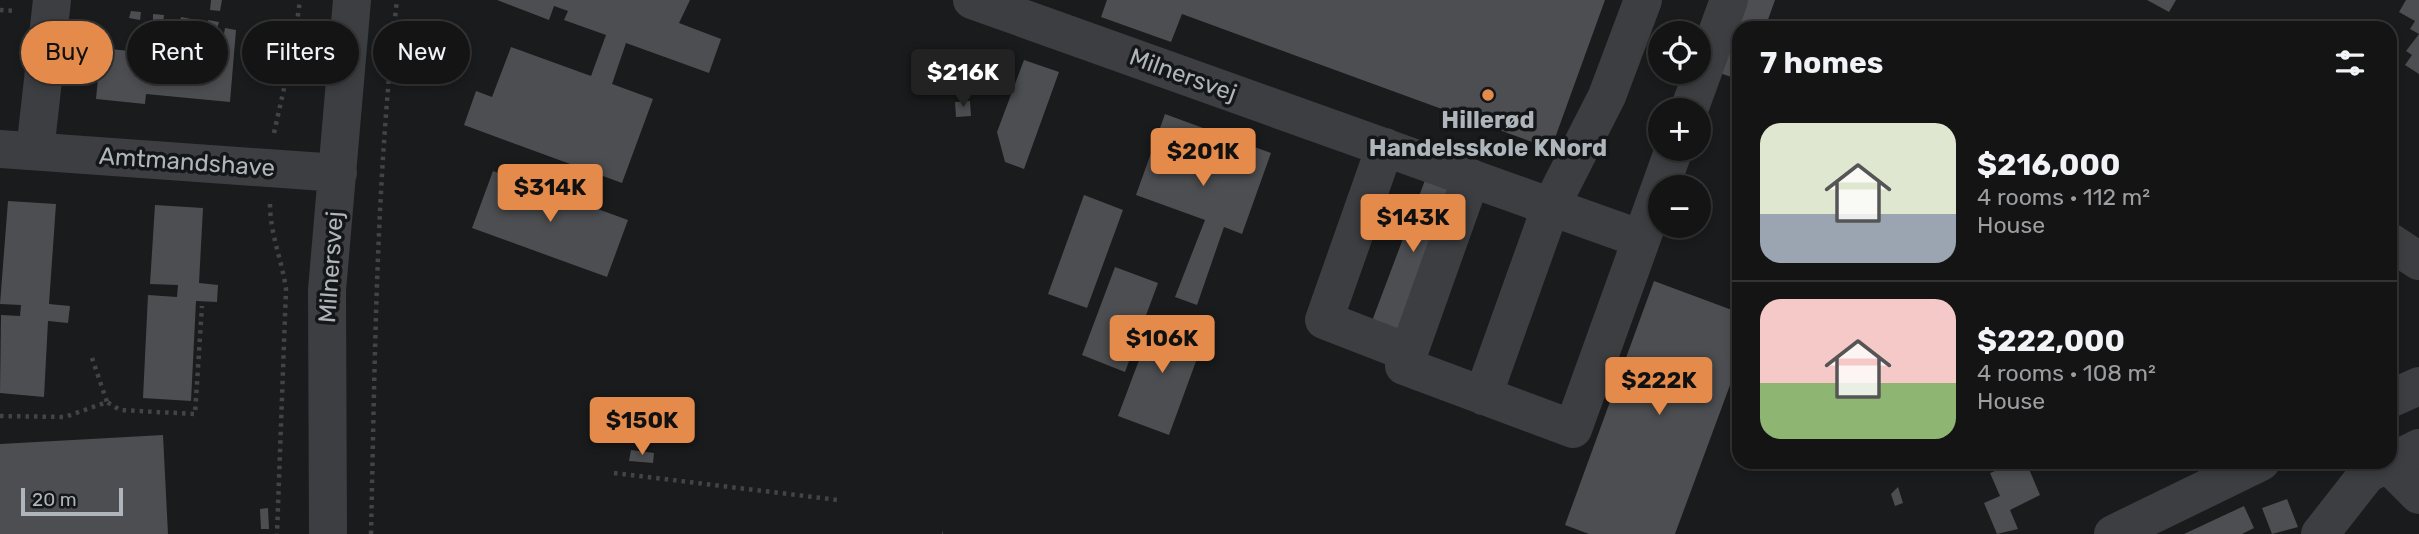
<!DOCTYPE html>
<meta charset="utf-8">
<style>
body{margin:0;font-family:Rubik,sans-serif;background:#1d1d1e;color:#f1f3f6;height:100vh;display:flex;flex-direction:column;font-size:26px;white-space:nowrap}
*{box-sizing:border-box;margin:0}
p{font-size:23px;color:#9d9ea0}
.icon{flex:none;width:38px;height:38px;fill:none;stroke:currentColor;stroke-width:2;stroke-linecap:round;stroke-linejoin:round}
.map{position:relative;flex:1;overflow:hidden}
.panel{position:absolute;left:1732px;top:21px;width:665px;height:448px;display:flex;flex-direction:column;background:#141415;border-radius:21px;box-shadow:0 4px 10px #0003,0 0 0 2px #333334}
.panel>*{flex:none}
.hud{position:absolute;left:21px;top:21px;width:665px;height:63px;display:flex;gap:14px}
.buttons{position:absolute;left:1648px;top:21px;display:grid;gap:14px}
.buttons a{display:grid;place-items:center;width:63px;height:63px;border-radius:50%;background:#141415;box-shadow:0 4px 10px #0003,0 0 0 2px #333334;font-size:35px}
.scale{position:absolute;left:21px;bottom:18px;width:102px;box-sizing:border-box;padding-left:7px;border:4px solid #aeb5bb;border-top:0;font-size:19px;line-height:24px;white-space:nowrap;color:#aeb5bb;-webkit-text-stroke:5px #151617;paint-order:stroke}
.price{position:absolute;translate:-50% -60px;padding:0 16px;border-radius:7px;background:#e48b4b;color:#111;font-size:23px;line-height:46px;filter:drop-shadow(0 2px 4px #0008)}
.price::after{content:'';position:absolute;left:50%;top:42px;width:21px;height:16px;margin-left:-10px;background:inherit;clip-path:polygon(0 0,100% 0,50% 100%)}
.price.current{background:#222;color:#fff}
ul{padding:0;list-style:none}
li{display:flex;align-items:center;gap:21px;height:175px;padding:0 28px}
li+li{border-top:2px solid #333334}
li span{display:grid;place-items:center;flex:none;width:196px;height:140px;border-radius:21px;color:#555}
li>.icon{margin-inline-start:auto}
span .icon{width:84px;height:84px;fill:#fffc;stroke-width:1}
li b{font-size:30px}
h2{display:flex;justify-content:space-between;align-items:center;height:84px;padding:0 28px;font-size:30px}
.tag{padding:0 24px;border-radius:32px;background:#141415;box-shadow:0 4px 10px #0003,0 0 0 2px #333334;font-size:24px;line-height:63px}
.tag.current{background:#e48b4b;color:#111}
.map>svg:first-child{display:block}
.building{fill:#4d4e51}
.lines{fill:none;stroke-linecap:round;stroke-linejoin:round}
.path{stroke:#424548;stroke-width:4.5;stroke-dasharray:3.5 5;stroke-linecap:butt}
.minor{stroke:#3c3e41;stroke-width:38}
.poi-dot{fill:#e48b4b;stroke:#151617;stroke-width:2.5}
.labels{text-anchor:middle;dominant-baseline:central;stroke-width:7;stroke-linejoin:round;paint-order:stroke}
.street-label{font-size:24px;fill:#aeb5bb;stroke:#151617}
.poi-label{font-size:24px;font-weight:bold;fill:#aeb5bb;stroke:#151617}
</style>
<div class="map">
<svg width="2419" height="534" viewBox="0 0 2419 534">
<rect width="100%" height="100%" fill="#1a1b1c"/>
<!-- building -->
<path class="building" d="M 211,0 L 222,0 L 220,11 L 210,10 Z
M 497,0 L 690,0 L 679,23 L 721,39 L 709,73 L 626,43 L 612,84 L 653,99 L 622,183 L 464,125 L 476,91 L 492,97 L 511,47 L 591,76 L 606,35 L 564,20 L 568,11 L 554,6 L 549,20 Z
M 1107,0 L 1605,0 L 1551,149 L 1182,14 L 1171,42 L 1101,17 Z
M 1741,0 L 1775,0 L 1765,28 L 1740,28 L 1740,80 L 1714,71 Z
M 2147,0 L 2176,0 L 2169,12 Z
M 2406,0 L 2419,0 L 2419,74 L 2405,65 L 2412,55 L 2406,51 L 2419,34 L 2410,29 L 2415,21 L 2399,12 Z
M 131,11 L 141,12 L 140,20 L 129,18 Z
M 153,14 L 164,15 L 163,23 L 153,22 Z
M 181,17 L 191,19 L 190,26 L 180,25 Z
M 208,20 L 219,22 L 217,29 L 207,27 Z
M 225,28 L 236,30 L 230,102 L 146,94 L 145,104 L 96,99 L 101,48 L 148,53 L 149,44 L 231,52 L 221,50 Z
M 1024,60 L 1059,72 L 1024,169 L 1005,162 L 997,132 Z
M 970,101 L 971,116 L 956,117 L 955,102 Z
M 1165,114 L 1271,153 L 1242,234 L 1224,227 L 1197,305 L 1175,297 L 1205,220 L 1136,195 Z
M 493,171 L 628,220 L 607,277 L 472,228 Z
M 1427,175 L 1453,184 L 1402,331 L 1372,321 Z
M 1084,195 L 1123,210 L 1087,308 L 1048,294 Z
M 8,201 L 56,204 L 49,304 L 70,306 L 68,323 L 48,321 L 44,397 L 0,393 L 1,315 L 20,316 L 21,305 L 0,304 Z
M 155,205 L 203,208 L 199,283 L 218,285 L 217,302 L 196,301 L 191,401 L 143,398 L 148,295 L 177,297 L 178,285 L 150,284 Z
M 1115,267 L 1158,283 L 1125,372 L 1082,355 Z
M 1654,281 L 1740,313 L 1740,358 L 1675,534 L 1589,534 L 1565,525 Z
M 1156,315 L 1206,334 L 1169,435 L 1118,416 Z
M 163,435 L 168,534 L 0,534 L 0,444 Z
M 631,450 L 654,453 L 653,463 L 629,461 Z
M 2018,462 L 2026,462 L 2040,495 L 2010,510 L 2018,529 L 1997,534 L 1984,503 L 2000,496 L 1990,473 Z
M 1898,487 L 1903,503 L 1895,506 L 1891,494 Z
M 2287,499 L 2298,527 L 2272,534 L 2262,508 Z
M 2244,506 L 2254,528 L 2242,534 L 2184,534 Z
M 268,508 L 269,529 L 261,529 L 260,509 Z"/>
<g class="lines">
<!-- path -->
<path class="path" d="M 0,10 L 15,11
M 274,133 L 294,44 L 300,0
M 270,204 C 270,234 282,260 286,289 L 277,534
M 92,358 L 107,402
M 0,416 L 65,417 L 107,402 L 120,410 L 195,414 L 202,306
M 614,473 L 838,500
M 371,534 C 375,356 376,177 397,0
M 942,534 L 943,534"/>
<!-- minor -->
<path class="minor" d="M 972,0 L 1641,239
M 1689,110 L 1729,0
M 1385,147 L 1324,320 L 1409,353
M 0,149 L 338,173
M 35,151 L 52,0
M 1471,178 L 1404,366 L 1573,429 L 1674,149
M 2390,242 L 2419,261
M 1483,396 L 1551,206 L 1607,96 L 1643,0
M 2390,399 L 2419,386
M 2388,464 L 2419,495
M 328,534 L 327,290 L 352,0
M 2113,534 L 2261,462
M 2320,534 L 2367,474 L 2419,448"/>
</g>
<!-- markers -->
<circle class="poi-dot" cx="1488" cy="95" r="7"/>
<g class="labels">
<!-- street labels -->
<g class="street-label">
<text transform="translate(1183 75) rotate(20)">Milnersvej</text>
<text transform="translate(187 162) rotate(4)">Amtmandshave</text>
<text transform="translate(331 267) rotate(-86)">Milnersvej</text>
</g>
<!-- poi labels -->
<g class="poi-label">
<text x="1488" y="120">Hillerød<tspan x="1488" dy="28">Handelsskole KNord</tspan></text>
</g>
</g>
</svg>
<div class="buttons">
<a><svg class="icon" aria-label="locate" viewBox="0 0 24 24"><circle cx="12" cy="12" r="6"/><path d="M12 2v4M12 18v4M2 12h4M18 12h4"/></svg></a>
<a>+</a>
<a>−</a>
</div>
<div class="scale">20 m</div>
<b class="price current" style="left:963px;top:109px">$216K</b>
<b class="price" style="left:1203px;top:188px">$201K</b>
<b class="price" style="left:550px;top:224px">$314K</b>
<b class="price" style="left:1413px;top:254px">$143K</b>
<b class="price" style="left:1162px;top:375px">$106K</b>
<b class="price" style="left:1659px;top:417px">$222K</b>
<b class="price" style="left:642px;top:457px">$150K</b>
<div class="hud">
<a class="tag current">Buy</a>
<a class="tag">Rent</a>
<a class="tag">Filters</a>
<a class="tag">New</a>
</div>
<section class="panel">
<h2>7 homes<svg class="icon" aria-label="filters" viewBox="0 0 24 24"><path d="M4 7h16M4 17h16"/><circle cx="9" cy="7" r="2"/><circle cx="15" cy="17" r="2"/></svg></h2>
<ul>
<li><span style="background:linear-gradient(#dfe7d0 65%,#9aa5b1 0)"><svg class="icon" aria-label="home" viewBox="0 0 24 24"><path d="M3 11l9-7 9 7M6 9v11h12V9"/></svg></span><div><b>$216,000</b><p>4 rooms · 112 m²</p><p>House</p></div></li>
<li><span style="background:linear-gradient(#f6c9c9 60%,#8fb573 0)"><svg class="icon" aria-label="home" viewBox="0 0 24 24"><path d="M3 11l9-7 9 7M6 9v11h12V9"/></svg></span><div><b>$222,000</b><p>4 rooms · 108 m²</p><p>House</p></div></li>
</ul>
</section>
</div>
